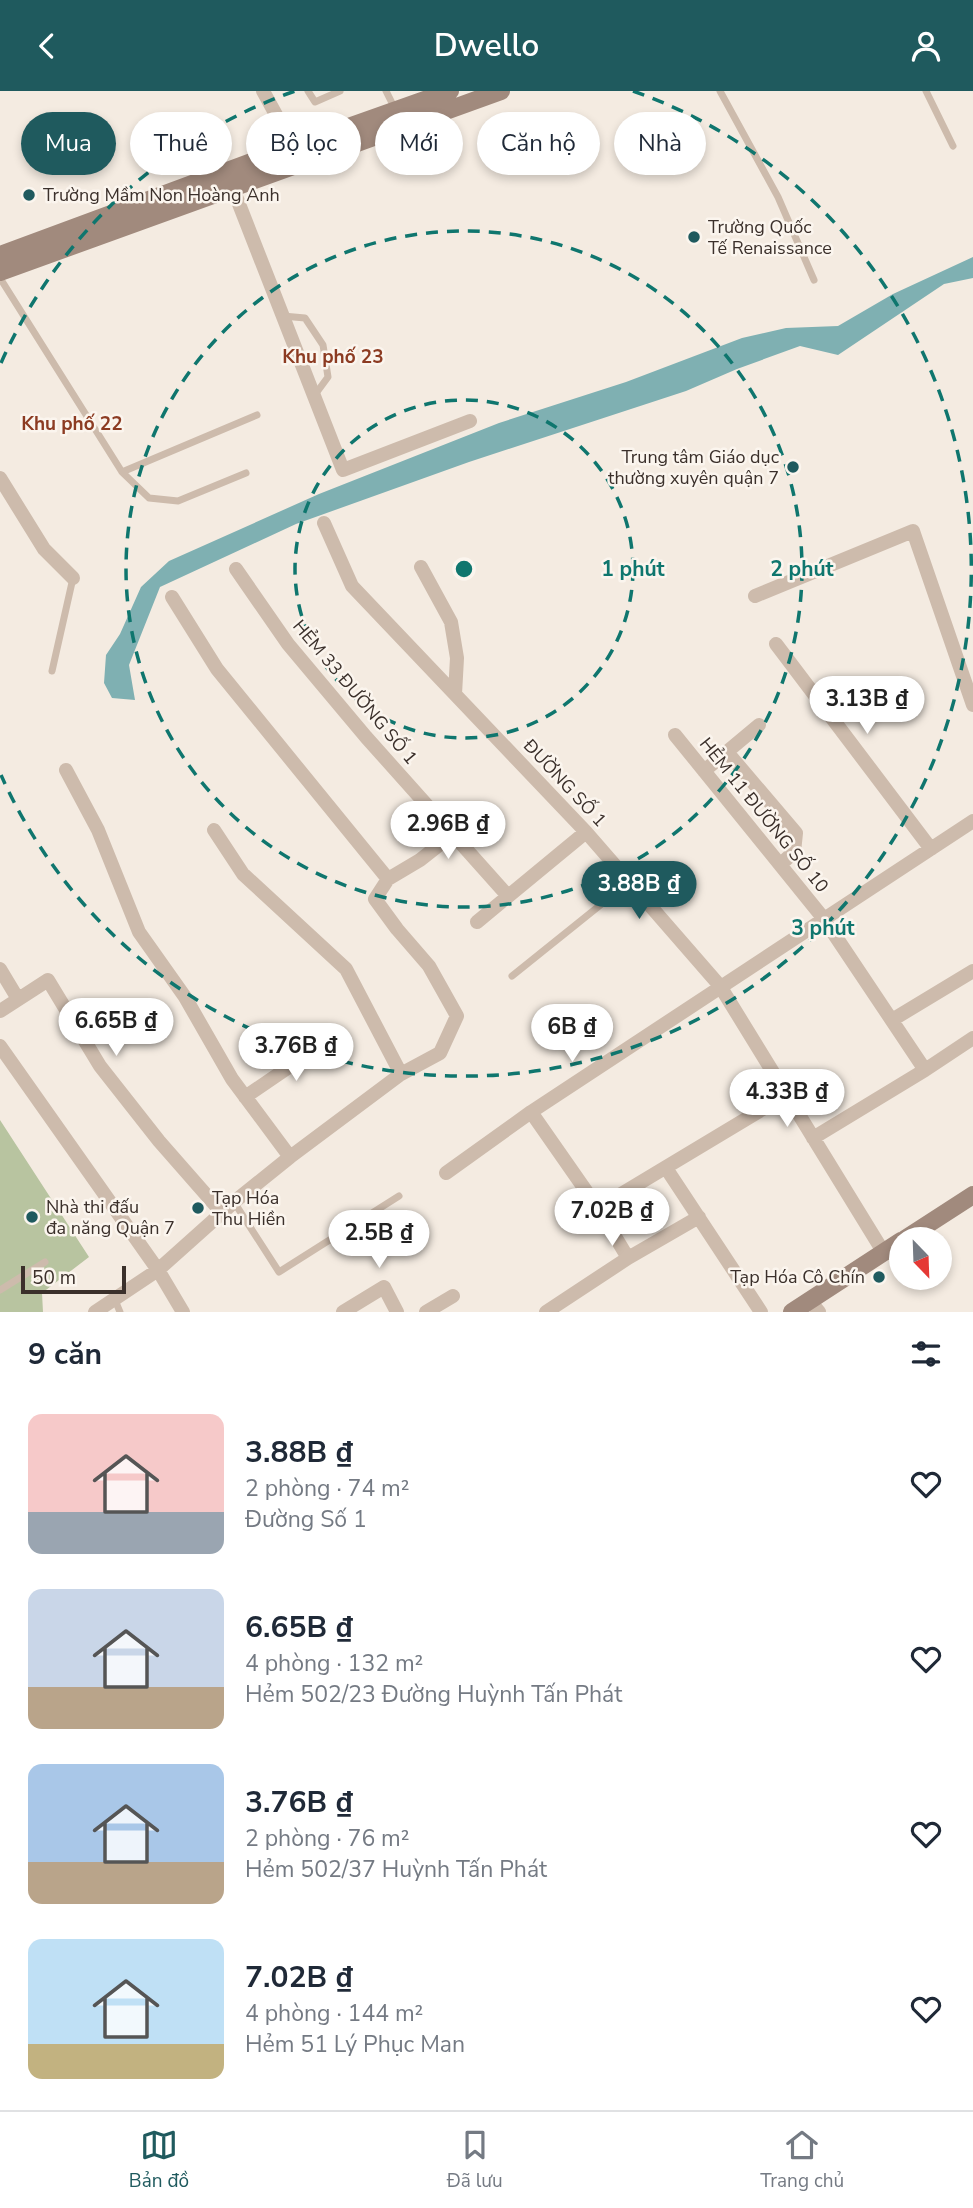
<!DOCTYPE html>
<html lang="vi">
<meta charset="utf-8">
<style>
body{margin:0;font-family:"Nunito Sans",sans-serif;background:#f6f6f7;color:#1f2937;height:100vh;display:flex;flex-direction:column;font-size:26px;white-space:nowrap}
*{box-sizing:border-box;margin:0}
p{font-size:23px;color:#747a83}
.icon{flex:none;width:38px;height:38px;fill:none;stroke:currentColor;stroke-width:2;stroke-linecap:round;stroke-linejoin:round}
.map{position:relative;height:1221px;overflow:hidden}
.side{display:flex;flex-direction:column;background:#fff;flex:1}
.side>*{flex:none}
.hud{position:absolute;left:21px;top:21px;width:931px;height:63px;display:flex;gap:14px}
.needle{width:46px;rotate:157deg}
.controls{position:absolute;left:889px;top:1136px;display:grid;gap:14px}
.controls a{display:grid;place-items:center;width:63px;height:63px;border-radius:50%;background:#fff;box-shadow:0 4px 10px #0003;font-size:35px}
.scale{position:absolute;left:21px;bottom:18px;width:105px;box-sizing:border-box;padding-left:7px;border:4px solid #3b302b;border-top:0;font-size:19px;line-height:24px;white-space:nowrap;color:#3b302b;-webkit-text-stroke:5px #fbf5ee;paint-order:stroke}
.price{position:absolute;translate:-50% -60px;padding:0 16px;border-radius:24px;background:#fff;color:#222;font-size:23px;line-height:46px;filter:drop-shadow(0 2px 4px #0008)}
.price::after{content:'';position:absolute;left:50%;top:42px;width:21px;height:16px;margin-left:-10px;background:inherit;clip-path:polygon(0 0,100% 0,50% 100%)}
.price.active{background:#1f5a5e;color:#fff}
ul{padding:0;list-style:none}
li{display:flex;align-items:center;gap:21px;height:175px;padding:0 28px}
li span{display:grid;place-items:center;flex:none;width:196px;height:140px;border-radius:14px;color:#555}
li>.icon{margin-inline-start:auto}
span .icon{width:84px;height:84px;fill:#fffc;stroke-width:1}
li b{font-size:30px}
h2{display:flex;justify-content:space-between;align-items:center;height:84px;padding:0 28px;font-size:30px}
.tag{padding:0 24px;border-radius:32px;background:#fff;box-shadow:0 4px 10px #0003;font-size:24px;line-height:63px}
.tag.active{background:#1f5a5e;color:#fff}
header{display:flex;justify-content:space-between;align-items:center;height:91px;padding:0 28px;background:#1f5a5e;color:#fff;font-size:32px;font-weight:600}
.tab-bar{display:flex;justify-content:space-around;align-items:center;height:98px;border-top:2px solid #e0e1e3;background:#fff;font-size:19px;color:#747a83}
.tab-bar a{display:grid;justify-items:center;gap:4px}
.tab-bar .active{color:#1f5a5e}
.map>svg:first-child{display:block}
.green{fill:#b8c4a0}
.water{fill:#7fb0b2}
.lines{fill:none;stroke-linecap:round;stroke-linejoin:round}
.lane{stroke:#cdbbac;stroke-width:7}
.street{stroke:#cdbbac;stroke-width:14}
.secondary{stroke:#a18a7d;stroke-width:18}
.ring{fill:none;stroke:#0f766e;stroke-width:3.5;stroke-dasharray:12 9}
.poi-dot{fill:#1f5a5e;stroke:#fbf5ee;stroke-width:2.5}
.labels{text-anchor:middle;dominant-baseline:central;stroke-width:5;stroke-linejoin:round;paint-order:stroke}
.poi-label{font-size:18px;fill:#3b302b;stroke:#fbf5ee;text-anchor:start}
.street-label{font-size:18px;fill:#3b302b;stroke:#fbf5ee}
.neighbourhood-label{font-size:19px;font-weight:bold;fill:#8c3b22;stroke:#fbf5ee}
.centre{fill:#0f766e;stroke:#fbf5ee;stroke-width:3.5}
.ring-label{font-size:21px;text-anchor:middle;font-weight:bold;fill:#0f766e;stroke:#fbf5ee;stroke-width:5;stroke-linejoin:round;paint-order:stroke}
</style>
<header><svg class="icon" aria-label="back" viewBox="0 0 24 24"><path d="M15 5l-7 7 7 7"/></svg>Dwello<svg class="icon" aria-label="person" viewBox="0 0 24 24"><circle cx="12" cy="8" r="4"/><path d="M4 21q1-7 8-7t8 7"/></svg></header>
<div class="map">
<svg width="973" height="1221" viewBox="0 0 973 1221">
<rect width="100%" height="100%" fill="#f4ebe1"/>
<!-- green -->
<path class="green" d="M 0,1029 L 89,1166 L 42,1202 L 43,1221 L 0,1221 Z"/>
<!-- water -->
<path class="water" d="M 973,166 L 973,187 L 944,193 L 838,264 L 800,255 L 737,278 L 686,300 L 469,371 L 296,433 L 160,496 L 129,574 L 135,609 L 112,607 L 104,592 L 106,564 L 120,543 L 141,496 L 169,470 L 319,403 L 499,332 L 626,291 L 742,247 L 786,237 L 838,235 L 893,203 Z"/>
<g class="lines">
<!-- lane -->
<path class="lane" d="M 308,0 L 315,11 L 340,0
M 386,0 L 395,18
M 720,0 L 778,106 L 814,189
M 926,0 L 953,55
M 0,187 L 122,381 L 257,324
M 283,225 L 305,227 L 323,254 L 328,286 L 314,305
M 122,381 L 149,407 L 178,410 L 246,382
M 52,580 L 73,487
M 512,885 L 629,791
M 234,1111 L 279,1181 L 399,1105
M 0,1199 L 45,1171
M 115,1209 L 120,1221"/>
<!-- street -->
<path class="street" d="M 263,0 L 298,64
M 230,90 L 343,379 L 470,330
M 0,387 L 44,458 L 73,487
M 324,432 L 352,495 L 586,741 L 720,895 L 884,1162
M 421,476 L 451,531 L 457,567 L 455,603
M 236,478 L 288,553 L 366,646 L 508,805
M 755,505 L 913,440 L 973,614
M 776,553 L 931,758
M 675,644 L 824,828 L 925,979
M 727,661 L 796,742 L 794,761 L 781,773
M 66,679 L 98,739 L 139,841 L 185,906 L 232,988 L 290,1066
M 704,680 L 759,634
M 214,739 L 243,783 L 346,878 L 401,983
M 388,788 L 420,769 L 453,743
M 477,831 L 586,741
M 0,878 L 18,908
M 0,920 L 48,889 L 100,975 L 159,1050 L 223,1123
M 892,929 L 973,880
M 0,955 L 158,1179 L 183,1221
M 245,1006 L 327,950
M 531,1021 L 598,1117 L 628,1167
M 813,1047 L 925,979 L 973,947
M 666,1077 L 761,1221
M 446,1082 L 531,1021 L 973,730
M 598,1117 L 786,1004
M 810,1210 L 819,1221
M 95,1221 L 158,1179 L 234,1111 L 290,1066 L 401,983 L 440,962 L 457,925 L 429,875 L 397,838 L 375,808 L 388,788 L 217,578 L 172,506
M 343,1221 L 384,1196 L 397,1221
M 426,1221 L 453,1205
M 546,1221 L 628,1167 L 699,1126"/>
<!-- secondary -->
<path class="secondary" d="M 0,164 L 295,55 L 450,0
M 0,181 L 501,0
M 905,1148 L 973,1104
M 792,1221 L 901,1150"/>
</g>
<!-- distance rings -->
<g class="ring">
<circle cx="464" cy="478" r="169"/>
<circle cx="464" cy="478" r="338"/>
<path d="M1 272A507 507 0 0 1 295 0M633 0A507 507 0 1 1 1 684"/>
</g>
<!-- markers -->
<g class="poi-dot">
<circle cx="29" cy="104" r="7"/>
<circle cx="694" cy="146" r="7"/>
<circle cx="793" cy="376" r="7"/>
<circle cx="198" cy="1117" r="7"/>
<circle cx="32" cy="1126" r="7"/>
<circle cx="879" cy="1186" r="7"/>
</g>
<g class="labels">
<!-- poi labels -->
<g class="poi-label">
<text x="43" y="104">Trường Mầm Non Hoàng Anh</text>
<text x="708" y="136">Trường Quốc<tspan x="708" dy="21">Tế Renaissance</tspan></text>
<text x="779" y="366" text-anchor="end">Trung tâm Giáo dục<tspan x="779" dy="21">thường xuyên quận 7</tspan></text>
<text x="212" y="1107">Tạp Hóa<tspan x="212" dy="21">Thu Hiền</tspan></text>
<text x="46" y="1116">Nhà thi đấu<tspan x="46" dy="21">đa năng Quận 7</tspan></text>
<text x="865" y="1186" text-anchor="end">Tạp Hóa Cô Chín</text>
</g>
<!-- street labels -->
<g class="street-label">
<text transform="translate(355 601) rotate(50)">HẺM 33 ĐƯỜNG SỐ 1</text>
<text transform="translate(565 692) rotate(47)">ĐƯỜNG SỐ 1</text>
<text transform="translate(764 724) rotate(51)">HẺM 11 ĐƯỜNG SỐ 10</text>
</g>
<!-- neighbourhood labels -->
<g class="neighbourhood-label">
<text x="333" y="266">Khu phố 23</text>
<text x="72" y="333">Khu phố 22</text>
</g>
</g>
<circle cx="464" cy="478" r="10" class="centre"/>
<g class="ring-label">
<text x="633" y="485">1 phút</text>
<text x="802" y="485">2 phút</text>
<text x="823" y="844">3 phút</text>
</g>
</svg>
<div class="controls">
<a><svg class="needle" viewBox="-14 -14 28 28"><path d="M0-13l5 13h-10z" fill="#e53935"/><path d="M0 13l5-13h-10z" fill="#747a83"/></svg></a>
</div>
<div class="scale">50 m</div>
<b class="price" style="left:867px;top:645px">3.13B ₫</b>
<b class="price" style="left:448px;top:770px">2.96B ₫</b>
<b class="price active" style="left:639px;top:830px">3.88B ₫</b>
<b class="price" style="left:116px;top:967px">6.65B ₫</b>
<b class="price" style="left:572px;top:973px">6B ₫</b>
<b class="price" style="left:296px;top:992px">3.76B ₫</b>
<b class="price" style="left:787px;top:1038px">4.33B ₫</b>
<b class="price" style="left:612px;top:1157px">7.02B ₫</b>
<b class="price" style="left:379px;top:1179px">2.5B ₫</b>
<div class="hud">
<a class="tag active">Mua</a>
<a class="tag">Thuê</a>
<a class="tag">Bộ lọc</a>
<a class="tag">Mới</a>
<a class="tag">Căn hộ</a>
<a class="tag">Nhà</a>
</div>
</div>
<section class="side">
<h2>9 căn<svg class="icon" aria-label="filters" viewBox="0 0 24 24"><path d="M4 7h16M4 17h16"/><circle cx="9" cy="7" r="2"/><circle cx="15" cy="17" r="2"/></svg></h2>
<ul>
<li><span style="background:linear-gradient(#f6c9c9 70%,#9aa5b1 0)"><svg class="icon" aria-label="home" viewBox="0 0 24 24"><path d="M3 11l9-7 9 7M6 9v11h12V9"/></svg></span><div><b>3.88B ₫</b><p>2 phòng · 74 m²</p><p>Đường Số 1</p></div><svg class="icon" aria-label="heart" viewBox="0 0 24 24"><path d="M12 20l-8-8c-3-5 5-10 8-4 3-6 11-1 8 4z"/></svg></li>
<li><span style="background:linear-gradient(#c9d6e8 70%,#b9a48a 0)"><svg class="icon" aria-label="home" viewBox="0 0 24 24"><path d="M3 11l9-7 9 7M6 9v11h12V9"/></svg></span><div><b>6.65B ₫</b><p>4 phòng · 132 m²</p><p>Hẻm 502/23 Đường Huỳnh Tấn Phát</p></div><svg class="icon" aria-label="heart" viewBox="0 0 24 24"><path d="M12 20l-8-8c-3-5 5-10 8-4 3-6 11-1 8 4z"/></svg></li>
<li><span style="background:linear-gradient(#a9c7e8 70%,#b9a48a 0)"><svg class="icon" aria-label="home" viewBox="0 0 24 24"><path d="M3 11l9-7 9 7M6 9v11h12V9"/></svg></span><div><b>3.76B ₫</b><p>2 phòng · 76 m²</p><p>Hẻm 502/37 Huỳnh Tấn Phát</p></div><svg class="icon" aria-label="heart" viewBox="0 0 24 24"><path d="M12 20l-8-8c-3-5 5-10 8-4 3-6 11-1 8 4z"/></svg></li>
<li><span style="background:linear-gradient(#bfe0f5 75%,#c2b280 0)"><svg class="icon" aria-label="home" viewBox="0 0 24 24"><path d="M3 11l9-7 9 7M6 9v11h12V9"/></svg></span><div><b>7.02B ₫</b><p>4 phòng · 144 m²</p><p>Hẻm 51 Lý Phục Man</p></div><svg class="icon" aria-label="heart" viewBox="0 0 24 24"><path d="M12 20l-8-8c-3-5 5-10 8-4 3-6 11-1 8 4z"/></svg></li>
</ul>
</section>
<nav class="tab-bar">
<a class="active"><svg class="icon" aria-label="map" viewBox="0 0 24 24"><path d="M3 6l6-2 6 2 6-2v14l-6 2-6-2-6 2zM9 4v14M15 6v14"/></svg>Bản đồ</a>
<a><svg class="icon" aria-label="saved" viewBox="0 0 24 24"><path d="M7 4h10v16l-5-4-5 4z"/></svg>Đã lưu</a>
<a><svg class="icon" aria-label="home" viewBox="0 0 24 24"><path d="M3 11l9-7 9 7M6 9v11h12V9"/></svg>Trang chủ</a>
</nav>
